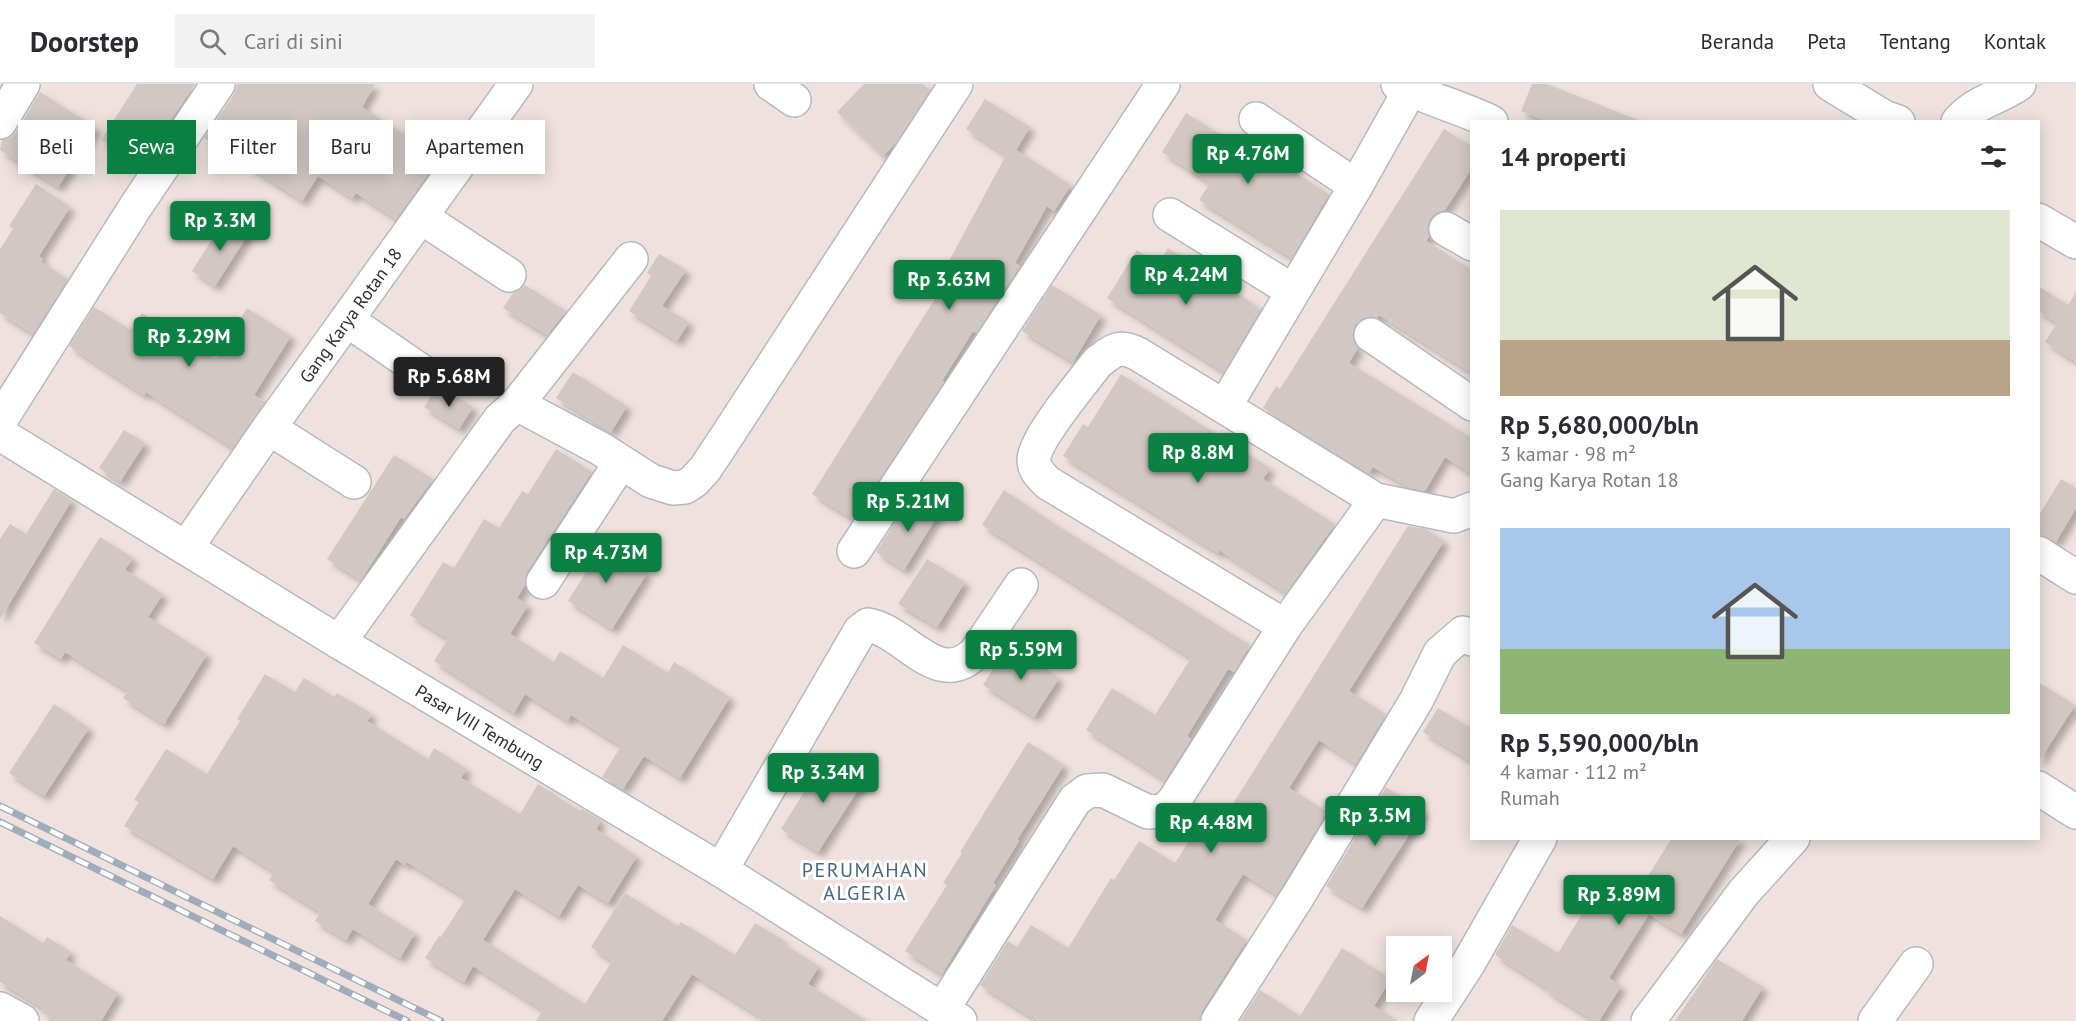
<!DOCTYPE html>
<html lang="id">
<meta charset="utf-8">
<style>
body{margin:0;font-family:"PT Sans",sans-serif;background:#f2f2f3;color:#2b2b33;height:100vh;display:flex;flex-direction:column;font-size:22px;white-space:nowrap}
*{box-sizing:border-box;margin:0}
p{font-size:20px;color:#7c7c81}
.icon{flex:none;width:33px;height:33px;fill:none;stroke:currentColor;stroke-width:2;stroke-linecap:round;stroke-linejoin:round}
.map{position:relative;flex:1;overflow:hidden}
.panel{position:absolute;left:1470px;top:36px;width:570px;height:720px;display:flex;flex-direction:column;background:#fff;border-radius:0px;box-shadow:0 3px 15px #0003}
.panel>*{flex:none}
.hud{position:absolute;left:18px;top:36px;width:570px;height:54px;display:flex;gap:12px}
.needle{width:39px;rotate:32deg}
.controls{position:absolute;left:1386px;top:852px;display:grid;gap:12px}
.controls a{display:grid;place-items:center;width:66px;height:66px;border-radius:0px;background:#fff;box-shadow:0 3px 15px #0003;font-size:30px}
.price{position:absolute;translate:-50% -51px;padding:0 14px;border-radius:6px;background:#0b8043;color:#fff;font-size:20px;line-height:39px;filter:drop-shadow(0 2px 3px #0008)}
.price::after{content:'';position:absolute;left:50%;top:36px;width:18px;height:14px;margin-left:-9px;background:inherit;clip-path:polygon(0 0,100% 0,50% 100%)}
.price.current{background:#222;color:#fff}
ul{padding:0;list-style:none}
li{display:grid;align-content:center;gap:12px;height:318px;padding:0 30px}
li span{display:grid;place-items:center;height:186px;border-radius:0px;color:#555}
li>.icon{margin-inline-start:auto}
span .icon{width:108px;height:108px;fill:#fffc;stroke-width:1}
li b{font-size:26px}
h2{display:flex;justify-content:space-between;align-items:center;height:72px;padding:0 30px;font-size:26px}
.chip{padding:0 21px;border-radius:0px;background:#fff;box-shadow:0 3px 15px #0003;font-size:21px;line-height:54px}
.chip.current{background:#0b8043;color:#fff}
header{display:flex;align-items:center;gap:36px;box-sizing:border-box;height:84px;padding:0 30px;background:#fff;border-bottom:2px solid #e1e1e2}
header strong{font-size:28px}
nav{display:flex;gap:33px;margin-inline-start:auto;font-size:21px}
.search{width:420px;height:54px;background:#f2f2f3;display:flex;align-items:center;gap:15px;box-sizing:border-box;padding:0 21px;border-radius:0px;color:#7c7c81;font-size:22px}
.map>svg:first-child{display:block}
.building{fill:#d2c7c3;filter:url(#shadow)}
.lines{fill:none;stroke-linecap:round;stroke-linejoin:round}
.minor-casing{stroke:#b2bac1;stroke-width:36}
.minor{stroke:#fff;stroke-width:33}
.rail-casing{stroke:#a0acb9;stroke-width:7}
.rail{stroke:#fff;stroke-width:4.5;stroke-dasharray:14;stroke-linecap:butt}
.labels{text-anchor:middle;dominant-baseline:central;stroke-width:6;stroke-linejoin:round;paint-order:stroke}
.street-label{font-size:18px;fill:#2d2d2d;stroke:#fff}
.neighbourhood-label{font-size:20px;letter-spacing:1.5px;fill:#486683;stroke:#fff}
</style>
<header>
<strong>Doorstep</strong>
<div class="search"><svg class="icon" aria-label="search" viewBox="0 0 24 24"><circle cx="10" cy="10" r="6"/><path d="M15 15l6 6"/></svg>Cari di sini</div>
<nav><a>Beranda</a><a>Peta</a><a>Tentang</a><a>Kontak</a></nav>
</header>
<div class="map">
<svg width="2076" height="937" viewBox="0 0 2076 937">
<defs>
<filter id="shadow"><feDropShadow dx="5.5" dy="5.5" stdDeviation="3" flood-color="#0004"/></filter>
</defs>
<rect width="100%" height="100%" fill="#efe2de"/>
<!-- building -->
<path class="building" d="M 137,0 L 195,0 L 141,81 L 101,56 Z
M 237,0 L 375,0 L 362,23 L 440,74 L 396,135 L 356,109 L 352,114 L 318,92 L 302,117 L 204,54 L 234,10 Z
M 864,0 L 923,0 L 930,6 L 896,59 L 883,72 L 837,28 Z
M 1532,0 L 1547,0 L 1638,36 L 1638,38 L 1548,38 L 1521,27 Z
M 40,8 L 96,44 L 58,103 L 0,66 L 2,56 L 10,54 L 16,48 Z
M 985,15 L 1030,43 L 1016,66 L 1071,101 L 1054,127 L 1047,122 L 1015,179 L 1020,182 L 976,249 L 973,247 L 942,297 L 944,298 L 853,435 L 812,410 L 955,183 L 948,179 L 1006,71 L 966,45 Z
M 1186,29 L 1234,59 L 1238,52 L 1329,110 L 1292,174 L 1199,116 L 1210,99 L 1162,68 Z
M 1444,45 L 1472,63 L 1472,84 L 1445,126 L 1436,129 L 1430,135 L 1427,144 L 1429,152 L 1426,157 L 1472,186 L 1472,289 L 1379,231 L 1377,234 L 1372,232 L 1363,234 L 1355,241 L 1352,250 L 1354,259 L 1358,264 L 1349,279 L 1472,354 L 1472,390 L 1445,373 L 1425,407 L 1411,404 L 1373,383 L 1369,389 L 1263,324 L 1276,302 L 1280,305 Z
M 36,100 L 70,123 L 39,172 L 43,175 L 41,178 L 68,195 L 33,250 L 0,229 L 0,165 L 13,145 L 9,142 Z
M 225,135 L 249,149 L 215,202 L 192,187 Z
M 1168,164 L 1261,225 L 1224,288 L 1107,214 L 1137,166 L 1158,180 Z
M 659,170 L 686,186 L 662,222 L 689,238 L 677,257 L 629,227 L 651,192 L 647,189 Z
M 525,201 L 566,227 L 547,251 L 503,224 L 513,209 L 518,207 Z
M 1052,201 L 1101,231 L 1073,278 L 1022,247 Z
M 2038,202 L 2068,221 L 2076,208 L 2076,278 L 2045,258 L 2057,239 L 2038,227 Z
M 94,223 L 131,246 L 142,229 L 216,275 L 247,224 L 291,252 L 254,311 L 265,318 L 233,364 L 146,308 L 144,311 L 69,262 Z
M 573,288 L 627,322 L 611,348 L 556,314 Z
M 1121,290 L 1270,384 L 1263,395 L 1335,440 L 1286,509 L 1219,466 L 1218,469 L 1063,372 L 1083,340 L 1088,343 Z
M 444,305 L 473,323 L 459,345 L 424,323 L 432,311 L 439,310 Z
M 124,346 L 145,359 L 120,398 L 99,384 Z
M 556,365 L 592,388 L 527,488 L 525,501 L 517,514 L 528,521 L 510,550 L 554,578 L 560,567 L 603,594 L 623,561 L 668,589 L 674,578 L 730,613 L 680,694 L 644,672 L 623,705 L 602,693 L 621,662 L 571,631 L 568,637 L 525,610 L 514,629 L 434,577 L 448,555 L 410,531 L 443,478 L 454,484 L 484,435 L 499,444 L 522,407 L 528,410 Z
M 394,371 L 433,395 L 404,435 L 401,433 L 361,496 L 327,475 Z
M 2061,395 L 2076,404 L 2076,424 L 2056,458 L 2038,450 L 2038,433 Z
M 54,405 L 72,416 L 0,535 L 0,455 L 10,440 L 26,450 Z
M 1004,406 L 1058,442 L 1250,561 L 1234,588 L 1228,585 L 1187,652 L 1191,655 L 1165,696 L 1086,646 L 1112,604 L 1155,631 L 1191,574 L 982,441 Z
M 912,413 L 939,429 L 904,486 L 876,468 Z
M 1408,442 L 1426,445 L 1444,457 L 1349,607 L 1386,630 L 1356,680 L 1319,656 L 1289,704 L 1327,728 L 1277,811 L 1243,790 L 1215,836 L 1247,856 L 1202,927 L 1199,937 L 1038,937 L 980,901 L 1008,857 L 1017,863 L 1031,841 L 1068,864 L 1111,794 L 1114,796 L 1139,757 L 1175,779 L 1202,736 L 1217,745 Z
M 100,453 L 133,474 L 125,486 L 163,510 L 148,533 L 207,570 L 164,640 L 123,614 L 128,607 L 65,568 L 61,575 L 34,559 Z
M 594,455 L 647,489 L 612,545 L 568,517 L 588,485 L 578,479 Z
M 927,475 L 965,498 L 937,543 L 898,520 Z
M 1008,561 L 1059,594 L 1034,633 L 983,601 Z
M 265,590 L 295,608 L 304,594 L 334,613 L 337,609 L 372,630 L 367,637 L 428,675 L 434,664 L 467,685 L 461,694 L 520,730 L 538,700 L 580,727 L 582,725 L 601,736 L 596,745 L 637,772 L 608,819 L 578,801 L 559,832 L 515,805 L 483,856 L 585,920 L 612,877 L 591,863 L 625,809 L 678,842 L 681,838 L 735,871 L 755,839 L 783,856 L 782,859 L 819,882 L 808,900 L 867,937 L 767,937 L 692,890 L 662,937 L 536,937 L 543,926 L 473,882 L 464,898 L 425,874 L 439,852 L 441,853 L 466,814 L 407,778 L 405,781 L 396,775 L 368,820 L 415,849 L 400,874 L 353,845 L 346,856 L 315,837 L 320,828 L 269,796 L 274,788 L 233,762 L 213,795 L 124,742 L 139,718 L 134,716 L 166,665 L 207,690 L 240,637 L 237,635 Z
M 2038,598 L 2075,621 L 2038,679 Z
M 54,620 L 89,644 L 44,712 L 9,689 Z
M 1438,624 L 1472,645 L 1472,678 L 1423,648 Z
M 1028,658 L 1064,681 L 1017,756 L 1019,757 L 993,799 L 996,801 L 942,890 L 905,867 L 947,801 L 943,799 L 962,769 L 960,768 Z
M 827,671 L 865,695 L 818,768 L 781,745 Z
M 1386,703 L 1424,727 L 1362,824 L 1326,802 Z
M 1672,754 L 1741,754 L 1681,850 L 1649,830 L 1609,894 L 1621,902 L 1599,937 L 1595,937 L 1547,907 L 1548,905 L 1495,871 L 1512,841 L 1558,869 L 1595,809 L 1625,828 Z
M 0,832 L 43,859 L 47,853 L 71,868 L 66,876 L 118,909 L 101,937 L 56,937 L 42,928 L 44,925 L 0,898 Z
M 1342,864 L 1391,895 L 1374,922 L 1398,937 L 1240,937 L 1260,906 L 1300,932 Z
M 1717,875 L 1763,903 L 1742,937 L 1675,937 Z"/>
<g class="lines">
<defs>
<g id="minor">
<path d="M 771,0 L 794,16"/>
<path d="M 1398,0 C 1428,15 1460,23 1491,38"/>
<path d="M 1830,0 L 1884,33 L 1898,38"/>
<path d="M 1256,35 L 1356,102"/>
<path d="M 0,38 L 23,0"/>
<path d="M 1958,38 C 1974,18 1999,14 2019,0"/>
<path d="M 1170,131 L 1293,207"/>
<path d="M 421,133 L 509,191"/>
<path d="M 2038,136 L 2076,158"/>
<path d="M 1446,145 L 1472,160"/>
<path d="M 347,236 L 430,293"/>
<path d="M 1371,251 L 1472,320"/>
<path d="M 517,320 L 601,365 L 651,397 L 673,404 L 685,403 L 694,397 L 705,385 L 723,358 L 956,0"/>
<path d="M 1225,322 L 1356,102 L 1410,6"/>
<path d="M 0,337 L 136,122 L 218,0"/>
<path d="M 269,344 L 354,398"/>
<path id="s1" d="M 0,350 L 339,558 L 721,786 L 960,937"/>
<path id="s2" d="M 186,464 L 269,344 L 516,0"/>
<path d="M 854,467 L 1163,0"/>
<path d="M 2038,469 L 2076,493"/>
<path d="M 543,498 L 621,378"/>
<path d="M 1285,542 L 1048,399 C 1041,392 1034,386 1034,376 C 1034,355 1083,298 1097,279 C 1112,267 1119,260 1138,270 L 1376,416 L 1454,432 L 1472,425"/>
<path d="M 339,558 L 500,335 L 517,320 L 631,175"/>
<path d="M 2038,704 L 2076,728"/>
<path d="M 721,786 L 860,547 L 868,541 C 907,548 938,607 976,568 L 1021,501"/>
<path d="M 0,925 L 22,937"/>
<path d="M 942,926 L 1075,716 L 1087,707 L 1103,706 L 1148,728 L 1164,727 L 1174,717 L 1285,542 L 1376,416"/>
<path d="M 1218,937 L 1298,812 L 1416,617 L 1440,569 L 1463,549 L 1472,555"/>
<path d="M 1431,937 L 1468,880 L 1540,754"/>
<path d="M 1648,937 L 1744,808 L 1793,754"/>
<path d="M 1875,937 L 1916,880"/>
</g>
</defs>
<!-- minor casing -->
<use href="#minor" class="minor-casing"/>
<!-- minor -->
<use href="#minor" class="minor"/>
<defs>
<path id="rail" d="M 0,722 L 441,937
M 0,738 L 407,937"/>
</defs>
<!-- rail casing -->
<use href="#rail" class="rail-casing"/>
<!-- rail -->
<use href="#rail" class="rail"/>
</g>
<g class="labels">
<!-- street labels -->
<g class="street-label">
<text stroke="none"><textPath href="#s2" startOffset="285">Gang Karya Rotan 18</textPath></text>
<text stroke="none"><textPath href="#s1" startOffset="562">Pasar VIII Tembung</textPath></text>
</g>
<!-- neighbourhood labels -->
<g class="neighbourhood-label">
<text x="865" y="786">PERUMAHAN<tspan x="865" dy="23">ALGERIA</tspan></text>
</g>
</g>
</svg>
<div class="controls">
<a><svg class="needle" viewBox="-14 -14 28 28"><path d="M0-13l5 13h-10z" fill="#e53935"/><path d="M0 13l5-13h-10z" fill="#7c7c81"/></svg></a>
</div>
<b class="price" style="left:1248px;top:101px">Rp 4.76M</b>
<b class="price" style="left:220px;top:168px">Rp 3.3M</b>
<b class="price" style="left:1186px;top:222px">Rp 4.24M</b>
<b class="price" style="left:949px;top:227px">Rp 3.63M</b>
<b class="price" style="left:189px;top:284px">Rp 3.29M</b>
<b class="price current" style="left:449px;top:324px">Rp 5.68M</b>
<b class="price" style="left:1198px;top:400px">Rp 8.8M</b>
<b class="price" style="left:908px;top:449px">Rp 5.21M</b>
<b class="price" style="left:606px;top:500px">Rp 4.73M</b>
<b class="price" style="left:1021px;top:597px">Rp 5.59M</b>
<b class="price" style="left:823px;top:720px">Rp 3.34M</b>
<b class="price" style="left:1375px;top:763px">Rp 3.5M</b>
<b class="price" style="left:1211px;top:770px">Rp 4.48M</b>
<b class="price" style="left:1619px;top:842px">Rp 3.89M</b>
<div class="hud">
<a class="chip">Beli</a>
<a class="chip current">Sewa</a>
<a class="chip">Filter</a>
<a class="chip">Baru</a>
<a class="chip">Apartemen</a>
</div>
<section class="panel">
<h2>14 properti<svg class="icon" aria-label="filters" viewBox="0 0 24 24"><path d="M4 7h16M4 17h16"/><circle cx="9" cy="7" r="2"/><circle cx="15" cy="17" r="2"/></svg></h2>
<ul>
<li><span style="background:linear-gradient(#dfe7d0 70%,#b9a48a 0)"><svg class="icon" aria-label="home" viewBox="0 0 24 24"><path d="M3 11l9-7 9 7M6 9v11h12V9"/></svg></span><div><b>Rp 5,680,000/bln</b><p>3 kamar · 98 m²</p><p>Gang Karya Rotan 18</p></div></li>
<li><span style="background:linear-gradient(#a9c7e8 65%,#8fb573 0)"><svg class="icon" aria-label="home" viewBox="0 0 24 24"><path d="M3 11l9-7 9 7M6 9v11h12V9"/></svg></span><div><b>Rp 5,590,000/bln</b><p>4 kamar · 112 m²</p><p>Rumah</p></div></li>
</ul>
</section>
</div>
